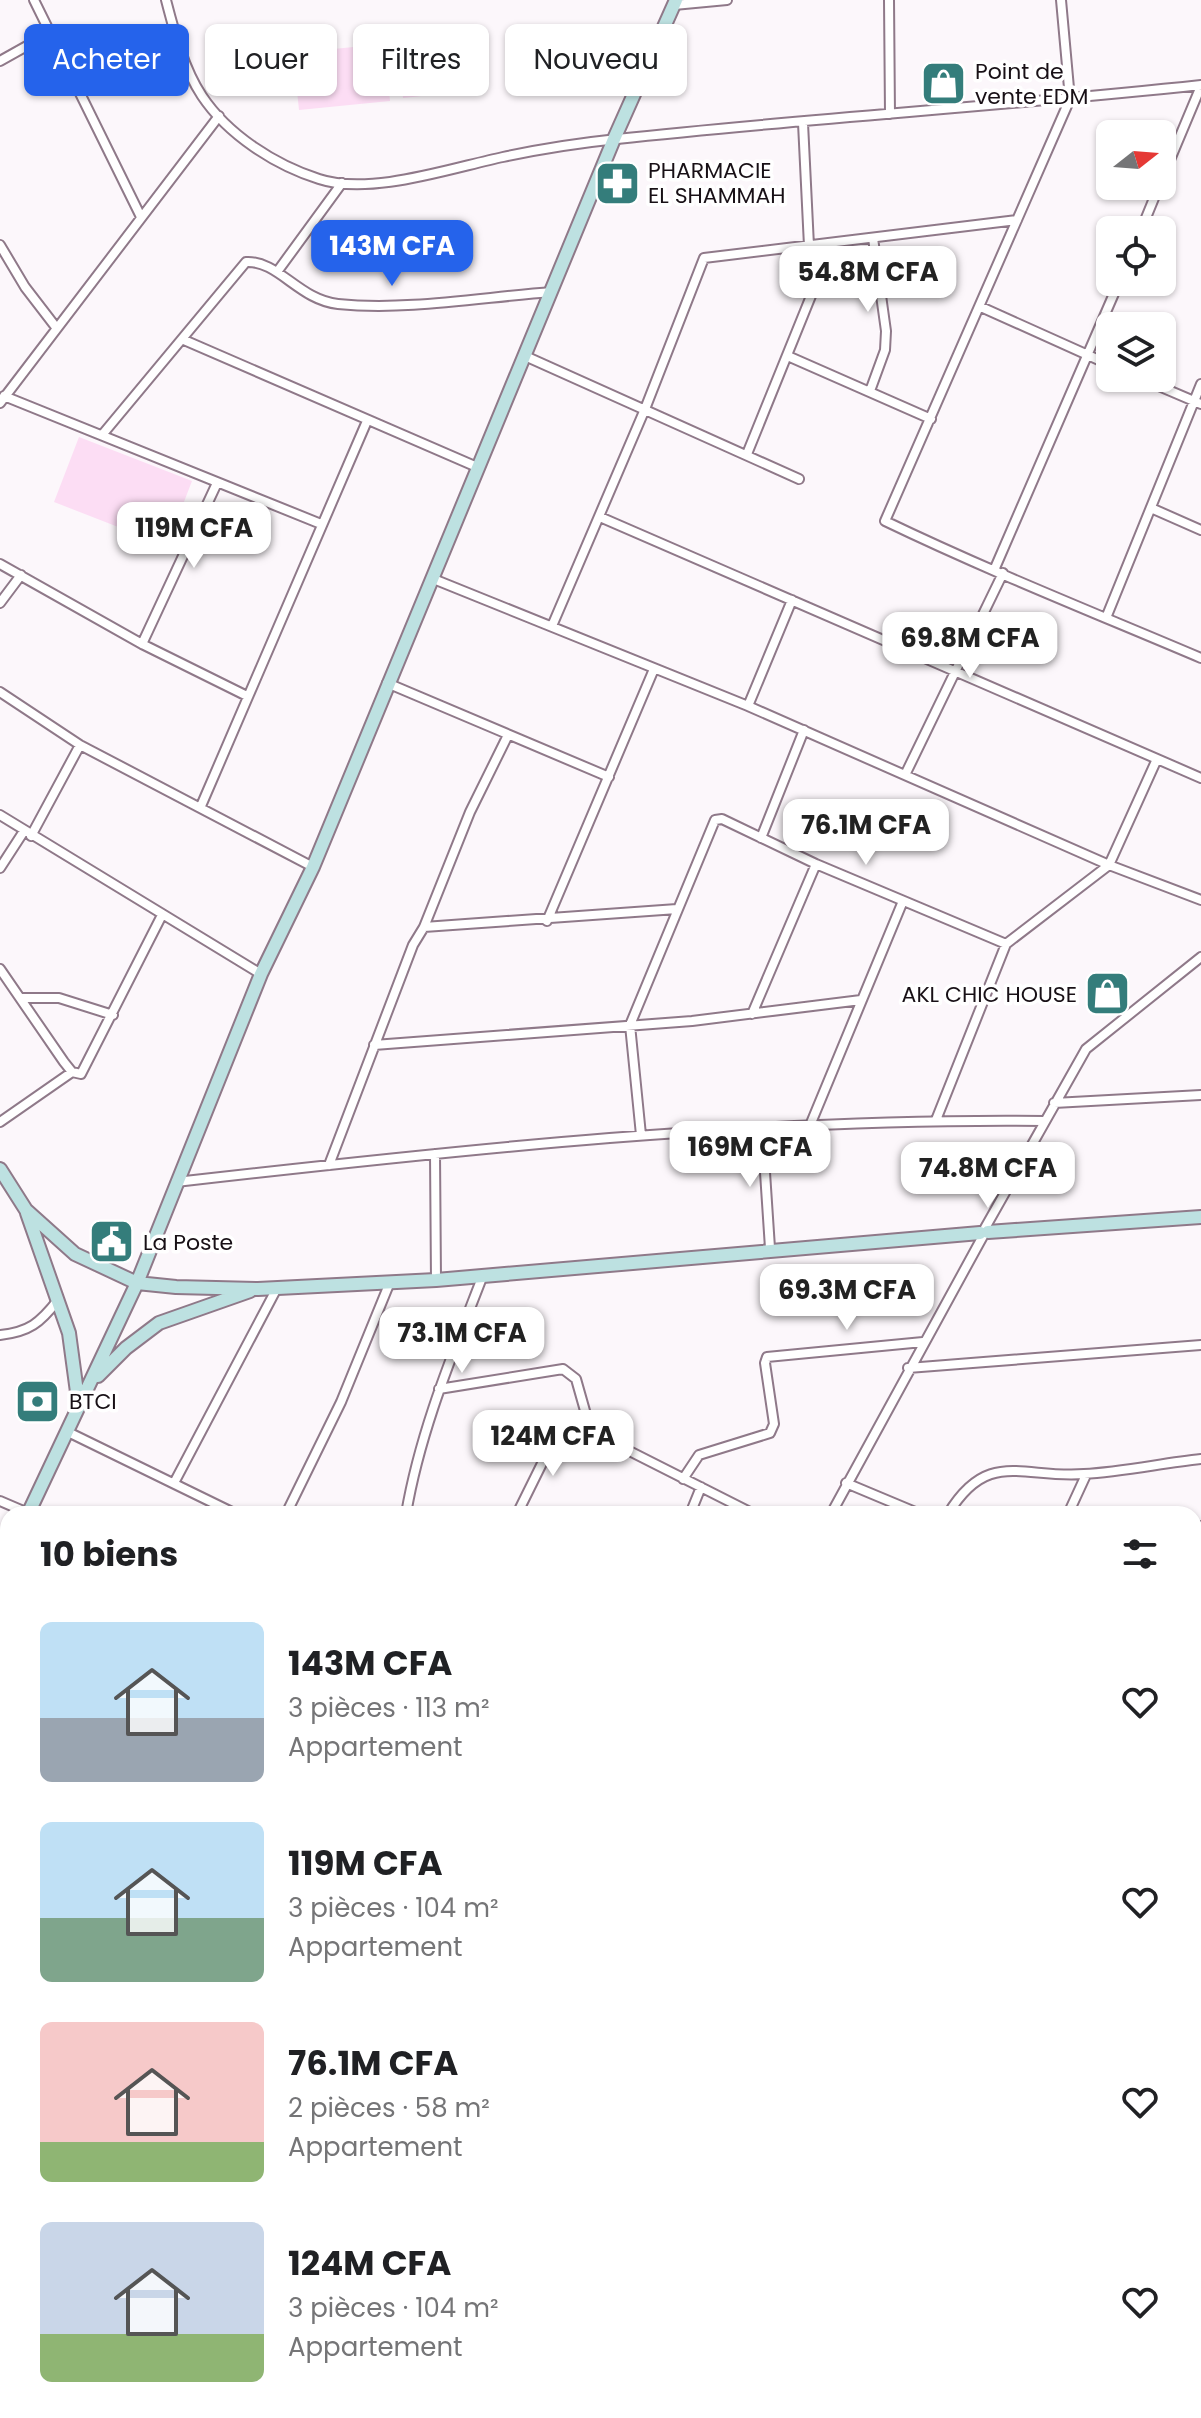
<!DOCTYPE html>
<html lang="fr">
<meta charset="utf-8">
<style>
body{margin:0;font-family:Poppins,sans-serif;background:#f2f2f2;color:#202124;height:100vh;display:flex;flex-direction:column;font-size:30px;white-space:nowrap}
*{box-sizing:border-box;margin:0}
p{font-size:26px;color:#757577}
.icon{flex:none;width:44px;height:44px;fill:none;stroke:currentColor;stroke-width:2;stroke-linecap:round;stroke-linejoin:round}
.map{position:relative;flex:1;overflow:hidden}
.panel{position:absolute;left:0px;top:1506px;width:1202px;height:912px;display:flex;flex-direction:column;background:#fff;border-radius:24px 24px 0 0;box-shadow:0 2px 6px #0004}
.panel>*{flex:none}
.hud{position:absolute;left:24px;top:24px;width:800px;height:72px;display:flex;gap:16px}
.needle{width:52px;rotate:73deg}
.fabs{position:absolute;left:1096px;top:120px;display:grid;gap:16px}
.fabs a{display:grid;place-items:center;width:80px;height:80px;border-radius:12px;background:#fff;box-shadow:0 2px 6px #0004;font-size:40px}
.price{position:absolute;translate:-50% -68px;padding:0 18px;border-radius:16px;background:#fff;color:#222;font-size:26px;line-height:52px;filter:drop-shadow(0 2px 4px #0008)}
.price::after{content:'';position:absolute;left:50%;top:48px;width:24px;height:18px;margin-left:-12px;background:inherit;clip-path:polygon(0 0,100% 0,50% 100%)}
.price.selected{background:#2563eb;color:#fff}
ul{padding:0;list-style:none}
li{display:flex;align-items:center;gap:24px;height:200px;padding:0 40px}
li span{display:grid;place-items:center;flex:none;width:224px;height:160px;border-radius:12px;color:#555}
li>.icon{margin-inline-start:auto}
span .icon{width:96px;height:96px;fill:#fffc;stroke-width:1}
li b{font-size:34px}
h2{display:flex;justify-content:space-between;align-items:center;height:96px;padding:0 40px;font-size:34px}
.pill{padding:0 28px;border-radius:12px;background:#fff;box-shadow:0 2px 6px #0004;font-size:28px;line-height:72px}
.pill.selected{background:#2563eb;color:#fff}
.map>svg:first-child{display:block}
.green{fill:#fcddf4}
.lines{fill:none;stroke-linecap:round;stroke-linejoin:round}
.street-casing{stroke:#8f7989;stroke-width:12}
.secondary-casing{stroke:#8f7989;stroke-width:16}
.street{stroke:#fff;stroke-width:8}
.secondary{stroke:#bde1e1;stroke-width:12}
.labels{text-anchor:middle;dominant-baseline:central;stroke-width:7;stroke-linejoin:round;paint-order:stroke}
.poi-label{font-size:22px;fill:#181016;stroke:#fff;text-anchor:start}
</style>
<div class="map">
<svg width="1201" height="2418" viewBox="0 0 1201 2418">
<rect width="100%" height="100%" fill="#fcf7fb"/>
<!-- green -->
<path class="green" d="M 550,26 L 587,59 L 568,80 L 532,47 Z
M 384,44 L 390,101 L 299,110 L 293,53 Z
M 462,44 L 468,91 L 403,98 L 398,51 Z
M 79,437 L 192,481 L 167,546 L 54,502 Z"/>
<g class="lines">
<defs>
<path id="street" d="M 34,0 L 141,217
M 166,0 C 174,31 184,69 202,96 C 228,135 275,165 319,179 C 370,196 451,168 503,157 C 540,149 579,143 617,139 C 811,118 1007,106 1201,85
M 889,0 L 890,114
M 1061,0 L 1070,99 L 885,521 C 989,571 1095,613 1201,658
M 674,5 L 727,0
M 0,61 L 50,33
M 803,123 L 809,246
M 1162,179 L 1201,86
M 1141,230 L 1159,186
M 0,245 L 25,287 L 55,326
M 277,272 L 342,183
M 981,307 L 1110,365
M 184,340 L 477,467
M 525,356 L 799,479
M 790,357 L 931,419
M 1140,378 L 1201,404
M 870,391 L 885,350 L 886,331 L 873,238
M 4,396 L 321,524
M 0,403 L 219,116
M 102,435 L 246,262 C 278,260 299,300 338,304 C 407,311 483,297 552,292
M 747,454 L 832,244
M 1151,508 L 1201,530
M 600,517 L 1201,778
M 0,564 L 142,644 L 247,696
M 995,568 L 1119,282
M 431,578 L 748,706 L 1109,865 L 1201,900
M 0,603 L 21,575
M 1106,618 L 1201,384
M 552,626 L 645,409 L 704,258 L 1017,220
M 142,644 L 217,483
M 387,683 L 609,777
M 0,692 L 80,745 L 313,867
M 748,706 L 792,600
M 906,773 L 1003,573
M 201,806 L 367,421
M 0,815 L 261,974
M 31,836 L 80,745
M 761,838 L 804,730
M 0,868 L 24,831
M 547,921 L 654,669
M 424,927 L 677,909
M 0,969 L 64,1062 L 72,1072 L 81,1074 L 162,915
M 21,998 L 59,998 L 113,1015
M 752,1014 L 816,864
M 374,1045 L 692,1021 L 861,1000
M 1054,1103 L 1201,1095
M 936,1120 L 1006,944 L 1109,865 L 1157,759
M 0,1122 L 72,1072
M 811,1123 L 903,901
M 762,1127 L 770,1248
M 641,1135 L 630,1025 L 715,820 L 722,819 L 816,864 L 1006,944
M 435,1154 L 436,1280
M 329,1165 L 413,945 L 424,927 L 470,812 L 508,735
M 176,1182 C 465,1149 754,1118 1044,1121
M 985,1228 L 1086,1049 L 1201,957
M 0,1335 C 29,1332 40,1323 58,1300
M 908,1368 L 1201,1345
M 439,1389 L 563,1369 L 576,1379 L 591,1432
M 68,1432 L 236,1514
M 683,1479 L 699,1455 L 770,1433 L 774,1424 L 765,1363 L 767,1357 L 923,1342
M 174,1483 L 277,1288
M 846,1483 L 920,1514
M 0,1501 L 28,1513
M 286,1514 L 341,1402 L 390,1282
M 406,1514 C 420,1431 453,1353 483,1275
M 517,1514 L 560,1427 L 572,1422 L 754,1514
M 690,1514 L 701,1487
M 831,1514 L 983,1236
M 948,1514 C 988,1448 1023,1479 1084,1474 C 1122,1472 1163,1463 1201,1459
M 1068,1514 L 1086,1475
M 1194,1541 L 1201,1526
M 0,1656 L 8,1660
M 0,1780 L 8,1784
M 1194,1809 L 1201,1813
M 0,1847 L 8,1830
M 0,1904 L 8,1908
M 1194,1942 L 1201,1944
M 0,2034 L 8,2038
M 1194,2060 L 1201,2063
M 0,2068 L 8,2052
M 0,2151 L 8,2154
M 1194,2179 L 1201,2182
M 0,2369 L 8,2354
M 1194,2402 L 1201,2402
M 112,2410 L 127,2418
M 895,2410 L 915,2418
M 102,2418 L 106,2410
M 346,2418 L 350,2410
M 497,2418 L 500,2410
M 584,2418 L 586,2410
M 681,2418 L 684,2410
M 816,2418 L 819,2410
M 954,2418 L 957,2410
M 1062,2418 L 1126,2410"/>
<path id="secondary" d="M 0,1169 L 26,1210 L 75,1254 L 137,1283 L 176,1287 L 258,1289 L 436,1280 L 980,1233
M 27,1213 L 69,1333 L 79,1407
M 988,1232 L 1201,1217
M 98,1376 L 126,1348 L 159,1323 L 250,1291
M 28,1514 L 137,1283 L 261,974 L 313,867 L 614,139 L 676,0
M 0,1572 L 8,1556"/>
</defs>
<!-- street casing -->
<use href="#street" class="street-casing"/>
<!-- secondary casing -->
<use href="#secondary" class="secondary-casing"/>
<!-- street -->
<use href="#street" class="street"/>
<!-- secondary -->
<use href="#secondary" class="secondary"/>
</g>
<!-- icons -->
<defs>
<symbol id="shop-square" viewBox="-11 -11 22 22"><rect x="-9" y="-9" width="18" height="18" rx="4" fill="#347d7b" stroke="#fff"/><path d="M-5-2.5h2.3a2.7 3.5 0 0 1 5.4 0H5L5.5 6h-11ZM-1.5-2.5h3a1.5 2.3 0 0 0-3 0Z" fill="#fff"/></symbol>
<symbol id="pharmacy-square" viewBox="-11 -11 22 22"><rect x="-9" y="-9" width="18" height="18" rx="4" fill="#347d7b" stroke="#fff"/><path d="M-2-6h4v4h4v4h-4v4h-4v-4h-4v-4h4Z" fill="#fff"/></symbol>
<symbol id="civic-square" viewBox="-11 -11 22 22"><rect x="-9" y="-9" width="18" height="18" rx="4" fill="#347d7b" stroke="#fff"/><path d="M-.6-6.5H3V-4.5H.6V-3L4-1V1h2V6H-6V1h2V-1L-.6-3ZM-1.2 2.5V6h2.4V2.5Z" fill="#fff"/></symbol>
<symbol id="bank-square" viewBox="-11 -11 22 22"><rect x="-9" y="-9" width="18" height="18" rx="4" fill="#347d7b" stroke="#fff"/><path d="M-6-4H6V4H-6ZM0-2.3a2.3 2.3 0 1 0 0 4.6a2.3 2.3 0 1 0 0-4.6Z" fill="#fff"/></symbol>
</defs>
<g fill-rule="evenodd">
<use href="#shop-square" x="918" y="58" width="51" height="51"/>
<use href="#pharmacy-square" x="592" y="158" width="51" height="51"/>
<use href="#shop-square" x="1082" y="968" width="51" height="51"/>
<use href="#civic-square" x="86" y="1216" width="51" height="51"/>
<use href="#bank-square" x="12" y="1376" width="51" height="51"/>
</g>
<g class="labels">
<!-- poi labels -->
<g class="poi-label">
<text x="975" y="71">Point de<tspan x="975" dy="25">vente EDM</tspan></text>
<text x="648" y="170">PHARMACIE<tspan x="648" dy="25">EL SHAMMAH</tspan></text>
<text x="1077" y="994" text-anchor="end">AKL CHIC HOUSE</text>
<text x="143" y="1242">La Poste</text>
<text x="69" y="1401">BTCI</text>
</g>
</g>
</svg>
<div class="fabs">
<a><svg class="needle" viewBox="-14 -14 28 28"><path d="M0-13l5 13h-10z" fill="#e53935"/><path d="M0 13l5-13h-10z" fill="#757577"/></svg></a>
<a><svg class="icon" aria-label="locate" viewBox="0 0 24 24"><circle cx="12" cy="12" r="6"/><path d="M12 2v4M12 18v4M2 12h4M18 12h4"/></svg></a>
<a><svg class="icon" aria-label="layers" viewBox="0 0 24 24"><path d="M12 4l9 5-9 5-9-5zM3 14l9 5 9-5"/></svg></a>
</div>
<b class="price selected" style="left:392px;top:288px">143M CFA</b>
<b class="price" style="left:868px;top:314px">54.8M CFA</b>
<b class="price" style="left:194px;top:570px">119M CFA</b>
<b class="price" style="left:970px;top:680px">69.8M CFA</b>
<b class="price" style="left:866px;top:867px">76.1M CFA</b>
<b class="price" style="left:750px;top:1189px">169M CFA</b>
<b class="price" style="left:988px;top:1210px">74.8M CFA</b>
<b class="price" style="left:847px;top:1332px">69.3M CFA</b>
<b class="price" style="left:462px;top:1375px">73.1M CFA</b>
<b class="price" style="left:553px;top:1478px">124M CFA</b>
<div class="hud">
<a class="pill selected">Acheter</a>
<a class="pill">Louer</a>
<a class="pill">Filtres</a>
<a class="pill">Nouveau</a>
</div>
<section class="panel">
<h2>10 biens<svg class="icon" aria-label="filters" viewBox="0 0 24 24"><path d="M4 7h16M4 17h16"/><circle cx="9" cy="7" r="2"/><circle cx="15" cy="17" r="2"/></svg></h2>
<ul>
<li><span style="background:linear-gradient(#bfe0f5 60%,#9aa5b1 0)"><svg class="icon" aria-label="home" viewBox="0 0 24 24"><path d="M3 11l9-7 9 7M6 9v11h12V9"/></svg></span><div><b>143M CFA</b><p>3 pièces · 113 m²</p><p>Appartement</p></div><svg class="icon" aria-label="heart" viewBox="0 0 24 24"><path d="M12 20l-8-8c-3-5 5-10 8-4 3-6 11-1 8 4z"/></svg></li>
<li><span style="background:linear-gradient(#bfe0f5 60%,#7fa58c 0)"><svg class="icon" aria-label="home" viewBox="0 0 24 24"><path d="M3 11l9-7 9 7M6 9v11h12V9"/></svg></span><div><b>119M CFA</b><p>3 pièces · 104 m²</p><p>Appartement</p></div><svg class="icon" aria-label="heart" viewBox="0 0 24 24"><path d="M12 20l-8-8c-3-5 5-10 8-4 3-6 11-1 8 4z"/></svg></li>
<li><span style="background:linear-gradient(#f6c9c9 75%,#8fb573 0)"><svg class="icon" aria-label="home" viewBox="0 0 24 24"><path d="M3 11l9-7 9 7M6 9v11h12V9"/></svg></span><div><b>76.1M CFA</b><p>2 pièces · 58 m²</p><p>Appartement</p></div><svg class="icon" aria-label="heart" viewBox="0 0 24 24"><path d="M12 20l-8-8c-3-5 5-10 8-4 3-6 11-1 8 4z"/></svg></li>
<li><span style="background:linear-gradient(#c9d6e8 70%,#8fb573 0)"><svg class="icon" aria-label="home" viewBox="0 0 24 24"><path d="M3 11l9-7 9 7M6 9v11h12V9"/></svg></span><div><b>124M CFA</b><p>3 pièces · 104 m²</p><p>Appartement</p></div><svg class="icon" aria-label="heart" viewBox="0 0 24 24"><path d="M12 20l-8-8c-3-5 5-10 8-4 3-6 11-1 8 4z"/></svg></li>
</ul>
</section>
</div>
